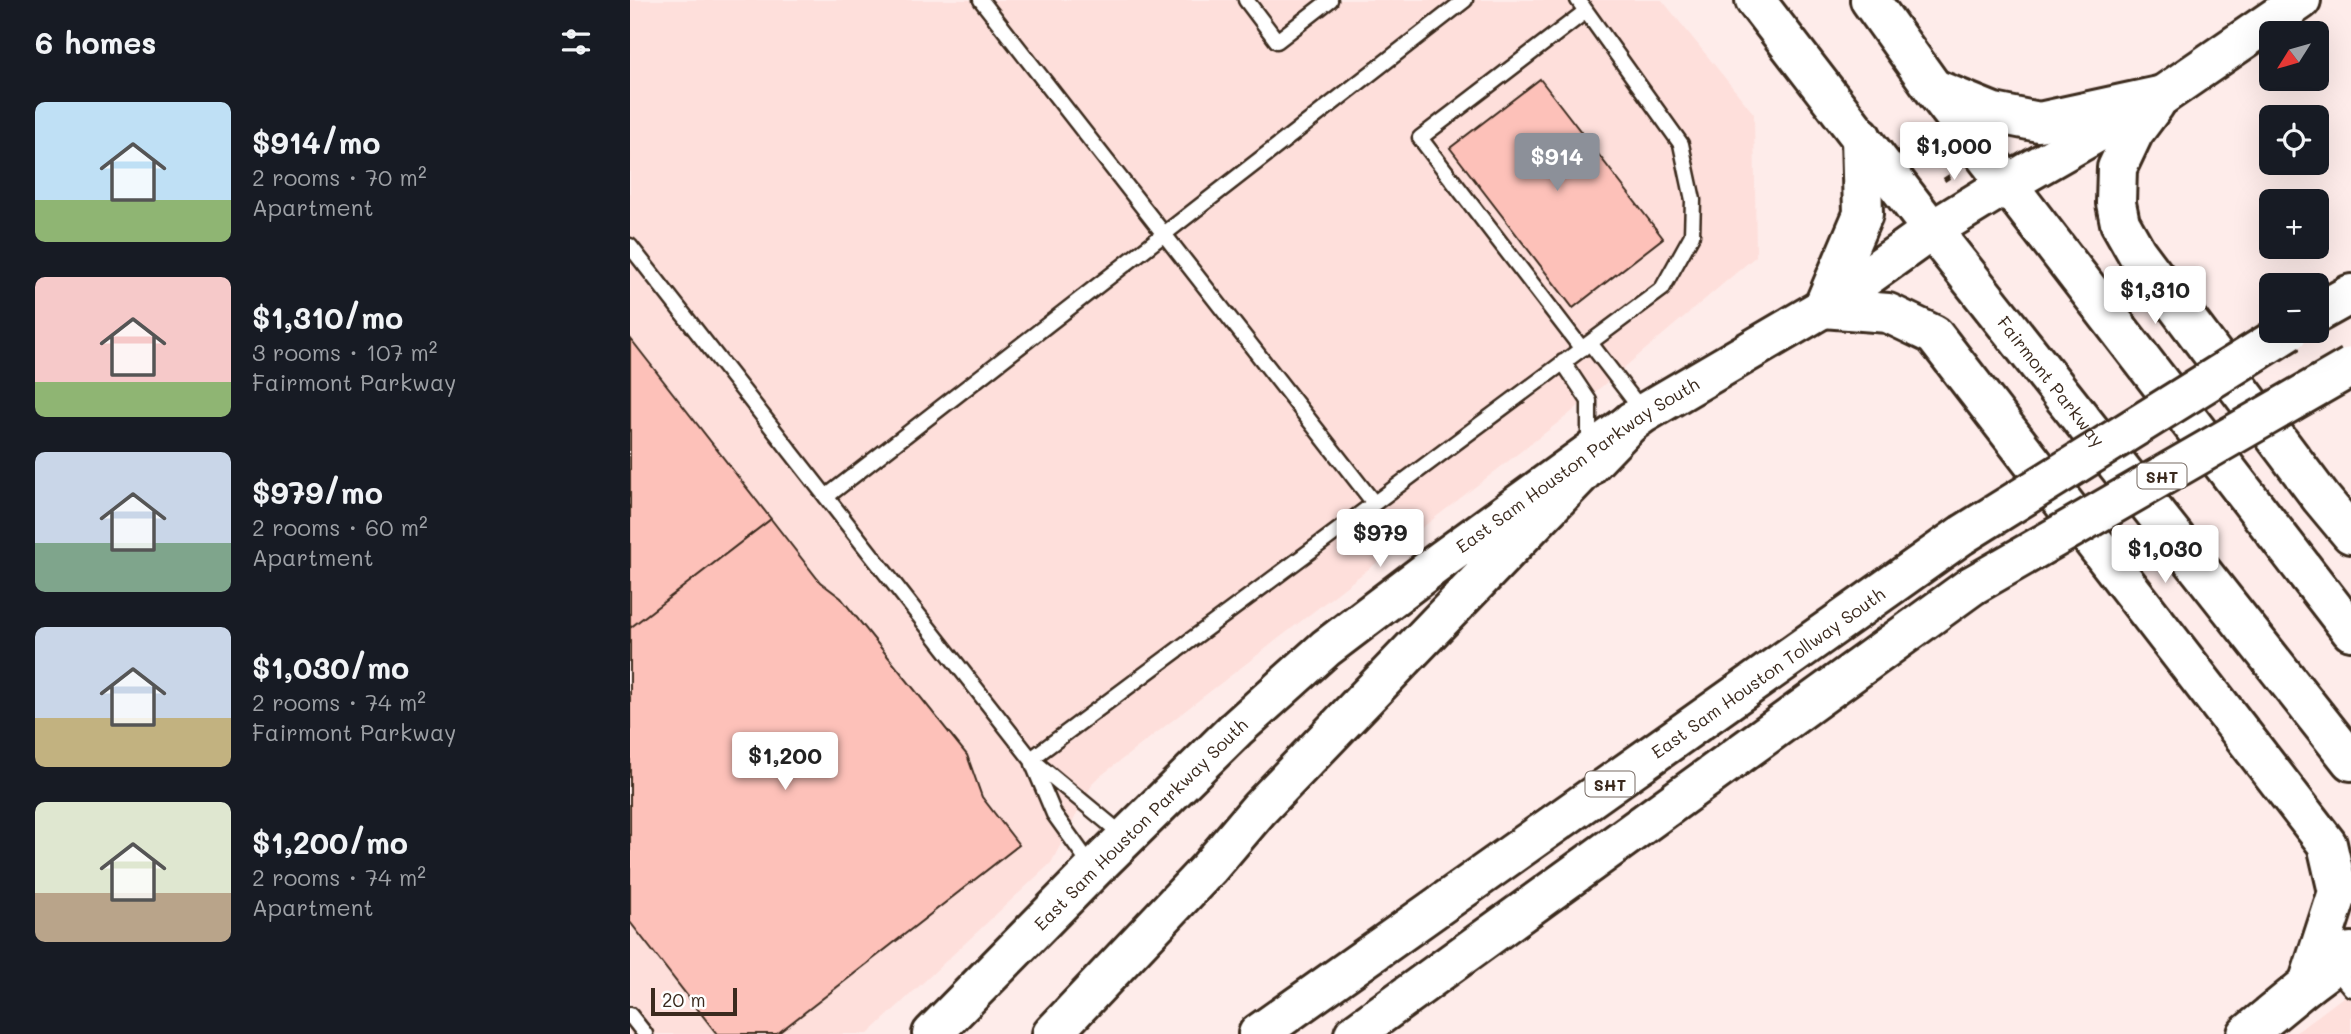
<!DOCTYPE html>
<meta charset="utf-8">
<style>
body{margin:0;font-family:Mali,sans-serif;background:#242831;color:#f1f3f6;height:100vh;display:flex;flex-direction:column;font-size:26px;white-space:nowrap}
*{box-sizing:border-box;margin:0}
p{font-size:23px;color:#9ea1a6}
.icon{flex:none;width:38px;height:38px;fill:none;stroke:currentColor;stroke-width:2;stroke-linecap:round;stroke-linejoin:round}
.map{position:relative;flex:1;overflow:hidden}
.side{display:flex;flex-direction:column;background:#171b24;width:630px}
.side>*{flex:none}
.needle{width:46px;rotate:233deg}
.tools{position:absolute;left:1629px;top:21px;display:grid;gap:14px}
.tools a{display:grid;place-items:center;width:70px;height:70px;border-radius:10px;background:#171b24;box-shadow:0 7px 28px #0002;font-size:35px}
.scale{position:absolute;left:21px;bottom:18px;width:86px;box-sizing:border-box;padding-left:7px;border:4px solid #3b2a1e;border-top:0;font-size:19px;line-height:24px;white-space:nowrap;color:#3b2a1e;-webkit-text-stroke:5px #fff;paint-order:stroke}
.price{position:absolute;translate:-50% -60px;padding:0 16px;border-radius:7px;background:#fff;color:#222;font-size:23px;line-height:46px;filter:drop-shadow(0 2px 4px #0008)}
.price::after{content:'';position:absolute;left:50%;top:42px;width:21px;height:16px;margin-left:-10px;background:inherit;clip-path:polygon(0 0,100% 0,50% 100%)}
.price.current{background:#8c9099;color:#fff}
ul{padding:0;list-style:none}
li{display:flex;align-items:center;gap:21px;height:175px;padding:0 35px}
li span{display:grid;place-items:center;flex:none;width:196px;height:140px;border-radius:10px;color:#555}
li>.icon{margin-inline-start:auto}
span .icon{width:84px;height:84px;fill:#fffc;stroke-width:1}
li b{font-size:30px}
h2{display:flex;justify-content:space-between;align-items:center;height:84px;padding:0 35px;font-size:30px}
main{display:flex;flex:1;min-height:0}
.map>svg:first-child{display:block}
.built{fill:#fedfdb}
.building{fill:#fdc1b9;stroke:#3b2a1e;stroke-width:2}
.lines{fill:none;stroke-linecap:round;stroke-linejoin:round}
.service-casing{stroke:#3b2a1e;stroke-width:19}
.secondary-casing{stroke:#3b2a1e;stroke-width:44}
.primary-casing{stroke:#3b2a1e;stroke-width:44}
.motorway-casing{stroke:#3b2a1e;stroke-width:44}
.path{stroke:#3b2a1e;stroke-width:4.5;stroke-dasharray:7 5;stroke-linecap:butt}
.service{stroke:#fff;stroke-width:14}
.secondary{stroke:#fff;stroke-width:38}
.primary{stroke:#fff;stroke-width:38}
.motorway{stroke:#fff;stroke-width:38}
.motorway-bridge-casing{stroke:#3b2a1e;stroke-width:44;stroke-linecap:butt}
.motorway-bridge{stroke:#fff;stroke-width:38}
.labels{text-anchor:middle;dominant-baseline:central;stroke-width:5;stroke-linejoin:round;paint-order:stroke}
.shield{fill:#fff;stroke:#766a62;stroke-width:2}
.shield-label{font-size:16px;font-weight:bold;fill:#3b2a1e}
.street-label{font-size:18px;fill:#3b2a1e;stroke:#fff}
</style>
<main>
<section class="side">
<h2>6 homes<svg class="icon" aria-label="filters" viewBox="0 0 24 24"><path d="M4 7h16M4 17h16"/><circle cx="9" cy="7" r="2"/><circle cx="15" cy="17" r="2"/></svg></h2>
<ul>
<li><span style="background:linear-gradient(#bfe0f5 70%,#8fb573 0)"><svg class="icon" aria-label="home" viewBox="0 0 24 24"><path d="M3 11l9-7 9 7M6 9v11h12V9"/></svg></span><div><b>$914/mo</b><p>2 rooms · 70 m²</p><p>Apartment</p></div></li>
<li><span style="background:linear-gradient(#f6c9c9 75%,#8fb573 0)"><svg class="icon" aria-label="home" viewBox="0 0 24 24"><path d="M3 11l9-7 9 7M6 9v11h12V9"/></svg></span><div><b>$1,310/mo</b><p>3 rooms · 107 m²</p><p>Fairmont Parkway</p></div></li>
<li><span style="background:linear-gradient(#c9d6e8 65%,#7fa58c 0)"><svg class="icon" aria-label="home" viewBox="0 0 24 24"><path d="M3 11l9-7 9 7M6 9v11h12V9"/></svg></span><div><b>$979/mo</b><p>2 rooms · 60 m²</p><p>Apartment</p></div></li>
<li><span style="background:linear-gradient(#c9d6e8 65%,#c2b280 0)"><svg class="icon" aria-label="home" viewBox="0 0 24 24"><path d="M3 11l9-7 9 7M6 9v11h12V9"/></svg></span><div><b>$1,030/mo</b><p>2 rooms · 74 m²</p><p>Fairmont Parkway</p></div></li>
<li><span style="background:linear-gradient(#dfe7d0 65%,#b9a48a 0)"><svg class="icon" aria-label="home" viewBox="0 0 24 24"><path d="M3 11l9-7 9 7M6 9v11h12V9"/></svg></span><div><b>$1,200/mo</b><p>2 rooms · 74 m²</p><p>Apartment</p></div></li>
</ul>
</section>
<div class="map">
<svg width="1721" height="1034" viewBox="0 0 1721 1034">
<rect width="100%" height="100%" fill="#feecea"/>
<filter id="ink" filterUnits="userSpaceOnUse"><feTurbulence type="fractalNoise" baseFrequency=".0143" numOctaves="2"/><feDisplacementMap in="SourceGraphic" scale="14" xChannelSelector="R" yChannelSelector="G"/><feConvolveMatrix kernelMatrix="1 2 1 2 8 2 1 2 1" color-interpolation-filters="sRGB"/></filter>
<g filter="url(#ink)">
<!-- built -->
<path class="built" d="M 0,0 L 1032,0 L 1124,114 L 1126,256 L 938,415 L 464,781 L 421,863 L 238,1034 L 0,1034 Z
M 1721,991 L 1721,1034 L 1664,1034 Z"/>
<!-- building -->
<path class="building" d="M 910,79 L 1033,238 L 943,308 L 820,148 Z
M 0,338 L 141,519 L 0,628 Z
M 141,519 L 190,582 L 211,598 L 337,755 L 352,797 L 389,845 L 147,1034 L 87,1034 L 0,922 L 0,628 Z"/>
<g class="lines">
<defs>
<path id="service" d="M 351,0 L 744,503
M 616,0 L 647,41 L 700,0
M 0,246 L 401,759 L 494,836
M 960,343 L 1013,412
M 952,349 L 790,138 L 956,11
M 933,362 L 959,401 L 959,448
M 196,497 L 835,0
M 401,759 L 1032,289 L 1062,235 L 1063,200 L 1051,144 L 948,0
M 403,764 L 424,814 L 462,867
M 1703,968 L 1721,989
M 0,1015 L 15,1034"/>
<g id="secondary">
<path d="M 1525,104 L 1504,132 L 1487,168 L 1486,203 L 1490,223 L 1507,253 L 1691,498 L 1721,534"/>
<path d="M 1193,308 L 1258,313 L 1304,335 L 1697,844 L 1708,892 L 1678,984"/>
<path id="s1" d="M 302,1034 L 464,869 L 606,729 L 696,648 L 809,562 L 1014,413 L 1193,308 L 1302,230 L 1377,184 L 1533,95 L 1671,0"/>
<path d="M 1617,1034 L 1678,984 L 1721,952"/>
</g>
<g id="primary">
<path id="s2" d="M 1125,0 L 1302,230 L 1721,761"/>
<path d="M 1240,0 L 1303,88 L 1721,631"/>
<path d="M 1305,89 L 1364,113 L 1409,122 L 1533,95"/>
<path d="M 1193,308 L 1233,214 L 1231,136"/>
</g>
<g id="motorway">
<path d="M 1687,313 L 1721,294"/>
<path d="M 422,1034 L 579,868 L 629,809 L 1002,421"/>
<path id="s3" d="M 628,1034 L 1332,535"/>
<path d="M 724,1034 L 1343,585"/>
</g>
</defs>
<!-- service casing -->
<use href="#service" class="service-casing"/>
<!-- secondary casing -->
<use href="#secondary" class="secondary-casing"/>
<!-- primary casing -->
<use href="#primary" class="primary-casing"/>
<!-- motorway casing -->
<use href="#motorway" class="motorway-casing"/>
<!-- path -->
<path class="path" d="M 1314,180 L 1328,171"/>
<!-- service -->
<use href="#service" class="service"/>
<!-- secondary -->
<use href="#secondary" class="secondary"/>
<!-- primary -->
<use href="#primary" class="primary"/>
<!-- motorway -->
<use href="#motorway" class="motorway"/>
<defs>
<path id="motorway-bridge" d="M 1332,535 L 1659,331
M 1343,585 L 1721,367"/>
</defs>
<!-- motorway-bridge casing -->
<use href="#motorway-bridge" class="motorway-bridge-casing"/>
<!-- motorway-bridge -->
<use href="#motorway-bridge" class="motorway-bridge"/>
</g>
</g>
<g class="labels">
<!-- shield labels -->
<g class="shield">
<rect x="1507.5" y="463.5" width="49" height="25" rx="5"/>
<rect x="955.5" y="771.5" width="49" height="25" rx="5"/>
</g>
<g class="shield-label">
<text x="1532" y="476">SHT</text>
<text x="980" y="784">SHT</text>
</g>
<!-- street labels -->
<g class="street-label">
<text stroke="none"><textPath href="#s2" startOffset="483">Fairmont Parkway</textPath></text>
<text stroke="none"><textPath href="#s1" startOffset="863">East Sam Houston Parkway South</textPath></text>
<text stroke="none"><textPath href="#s3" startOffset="625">East Sam Houston Tollway South</textPath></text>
<text stroke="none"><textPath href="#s1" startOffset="296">East Sam Houston Parkway South</textPath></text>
</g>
</g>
</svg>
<div class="tools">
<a><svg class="needle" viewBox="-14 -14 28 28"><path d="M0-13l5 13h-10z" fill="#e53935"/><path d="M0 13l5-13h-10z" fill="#9ea1a6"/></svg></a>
<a><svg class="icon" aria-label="locate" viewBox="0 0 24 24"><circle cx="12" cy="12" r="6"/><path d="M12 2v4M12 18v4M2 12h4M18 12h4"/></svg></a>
<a>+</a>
<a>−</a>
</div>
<div class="scale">20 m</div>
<b class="price" style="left:1324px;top:182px">$1,000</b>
<b class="price current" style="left:927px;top:193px">$914</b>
<b class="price" style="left:1525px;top:326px">$1,310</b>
<b class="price" style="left:750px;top:569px">$979</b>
<b class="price" style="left:1535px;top:585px">$1,030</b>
<b class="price" style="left:155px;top:792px">$1,200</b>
</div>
</main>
